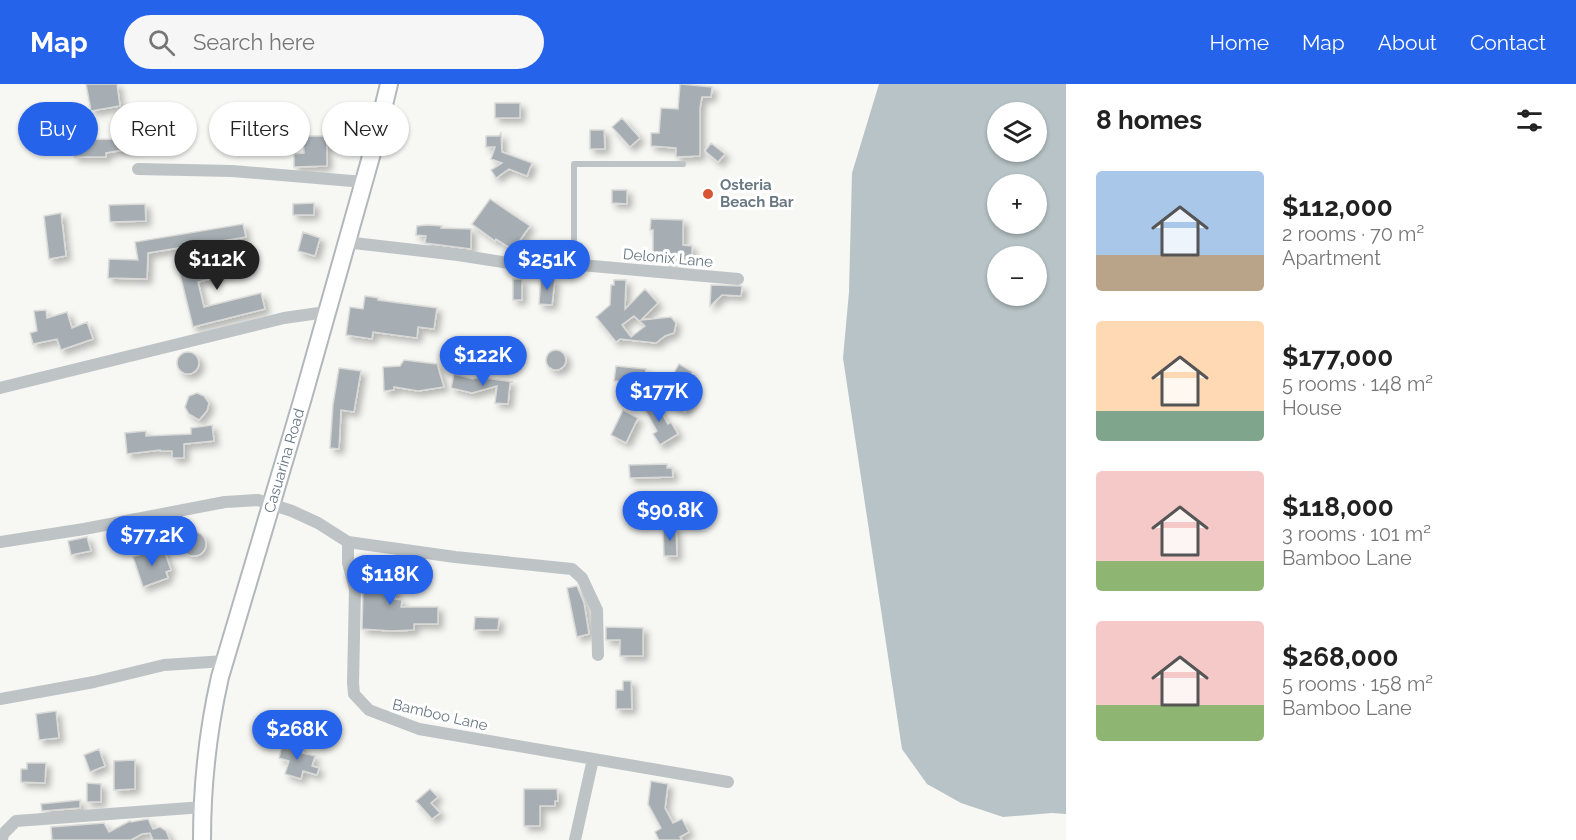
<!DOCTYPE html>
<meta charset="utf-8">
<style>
body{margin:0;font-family:Raleway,sans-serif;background:#f6f6f6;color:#222;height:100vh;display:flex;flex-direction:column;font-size:22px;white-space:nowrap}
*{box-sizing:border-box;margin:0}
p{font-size:20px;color:#767676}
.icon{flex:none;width:33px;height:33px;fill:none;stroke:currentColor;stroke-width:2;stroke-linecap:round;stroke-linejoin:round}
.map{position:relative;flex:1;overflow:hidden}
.side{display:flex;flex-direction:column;background:#fff;width:510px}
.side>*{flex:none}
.banner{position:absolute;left:18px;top:18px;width:570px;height:54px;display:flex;gap:12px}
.fabs{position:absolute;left:987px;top:18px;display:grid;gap:12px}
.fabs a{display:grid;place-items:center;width:60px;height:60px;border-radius:50%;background:#fff;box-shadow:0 2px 4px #0004;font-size:30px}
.price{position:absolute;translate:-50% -51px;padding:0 14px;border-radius:21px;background:#2563eb;color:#fff;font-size:20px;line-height:39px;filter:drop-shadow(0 2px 3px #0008)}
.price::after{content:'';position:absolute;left:50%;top:36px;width:18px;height:14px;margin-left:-9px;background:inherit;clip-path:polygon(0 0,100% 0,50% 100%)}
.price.selected{background:#222;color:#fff}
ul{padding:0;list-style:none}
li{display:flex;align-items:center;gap:18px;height:150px;padding:0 30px}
li span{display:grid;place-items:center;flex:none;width:168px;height:120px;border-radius:6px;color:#555}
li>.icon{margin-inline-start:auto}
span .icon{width:72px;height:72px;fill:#fffc;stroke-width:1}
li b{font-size:26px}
h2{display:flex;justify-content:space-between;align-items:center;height:72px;padding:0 30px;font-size:26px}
.chip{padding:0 21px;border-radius:27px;background:#fff;box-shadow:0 2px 4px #0004;font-size:21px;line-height:54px}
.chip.selected{background:#2563eb;color:#fff}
header{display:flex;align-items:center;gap:36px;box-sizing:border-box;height:84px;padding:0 30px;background:#2563eb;color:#fff}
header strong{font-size:28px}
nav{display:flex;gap:33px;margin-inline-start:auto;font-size:21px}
.search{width:420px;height:54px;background:#f6f6f6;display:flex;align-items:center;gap:15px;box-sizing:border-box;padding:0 21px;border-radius:33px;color:#767676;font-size:22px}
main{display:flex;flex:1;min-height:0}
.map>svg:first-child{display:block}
.water{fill:#b7c3c6;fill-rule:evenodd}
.building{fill:#a6aeb3;stroke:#d9d9d7;stroke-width:1.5;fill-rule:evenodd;filter:url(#shadow)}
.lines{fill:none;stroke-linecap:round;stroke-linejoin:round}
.secondary-casing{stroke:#b1b7bb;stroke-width:20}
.lane{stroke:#bec3c6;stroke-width:6}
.street{stroke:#bec3c6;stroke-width:12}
.secondary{stroke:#fff;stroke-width:16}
.poi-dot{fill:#d75434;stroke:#fff;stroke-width:2}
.labels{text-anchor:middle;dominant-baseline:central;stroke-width:6;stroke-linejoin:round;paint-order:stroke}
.poi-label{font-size:15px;font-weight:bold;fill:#687883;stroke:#fff;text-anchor:start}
.street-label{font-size:15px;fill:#687883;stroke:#fff}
</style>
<header>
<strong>Map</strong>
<div class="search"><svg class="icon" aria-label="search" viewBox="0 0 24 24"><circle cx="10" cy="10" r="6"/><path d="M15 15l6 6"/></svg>Search here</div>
<nav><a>Home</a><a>Map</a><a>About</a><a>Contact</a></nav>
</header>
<main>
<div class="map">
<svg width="1066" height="756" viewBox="0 0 1066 756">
<defs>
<filter id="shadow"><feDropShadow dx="4.5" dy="4.5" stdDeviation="3" flood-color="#0004"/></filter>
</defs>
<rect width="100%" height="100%" fill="#f7f7f4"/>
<!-- water -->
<path class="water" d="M 879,0 L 1066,0 L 1066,730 L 1052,729 L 1003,733 L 961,719 L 927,700 L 902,665 L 843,274 L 849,208 L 852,89 ZM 998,28 L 1036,28 L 1036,68 L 998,68 ZM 998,100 L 1036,100 L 1036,140 L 998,140 ZM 998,172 L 1036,172 L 1036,212 L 998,212 Z"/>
<!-- building -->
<path class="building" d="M 86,0 L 117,0 L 120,22 L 91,27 Z
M 680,0 L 712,3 L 711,13 L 702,13 L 700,24 L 700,72 L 676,73 L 676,64 L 651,62 L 651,49 L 659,49 L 661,24 L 678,25 Z
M 495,19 L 520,19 L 520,34 L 495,34 Z
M 622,34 L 640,54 L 630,63 L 612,43 Z
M 171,42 L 174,57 L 106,69 L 106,73 L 74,73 L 73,56 L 114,55 L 113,52 Z
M 590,46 L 604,46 L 605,65 L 590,65 Z
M 501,49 L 502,68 L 532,79 L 527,92 L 509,85 L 496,94 L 491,86 L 502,79 L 491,75 L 495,63 L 486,63 L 486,52 L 499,52 Z
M 303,52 L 327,52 L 327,82 L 294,83 L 294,70 L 304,69 Z
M 711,59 L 725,70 L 718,78 L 705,67 Z
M 612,106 L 627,106 L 627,120 L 612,119 Z
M 490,115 L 530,142 L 513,166 L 496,155 L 495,157 L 472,140 Z
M 314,119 L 314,131 L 293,131 L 293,120 Z
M 145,120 L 146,137 L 110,138 L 109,121 Z
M 61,129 L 66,172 L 49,175 L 44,132 Z
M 651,135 L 683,136 L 683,161 L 692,162 L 692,176 L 676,175 L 676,179 L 664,179 L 664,175 L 653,175 L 653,146 L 650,146 Z
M 243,140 L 246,153 L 148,169 L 147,195 L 108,194 L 109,175 L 138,176 L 135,158 Z
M 427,141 L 442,142 L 441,144 L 471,145 L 471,165 L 425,159 L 426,152 L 416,151 L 417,142 Z
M 303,148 L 320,154 L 315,172 L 298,167 Z
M 249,169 L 252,184 L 198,198 L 204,223 L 261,209 L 265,225 L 193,243 L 179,186 Z
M 541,193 L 555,195 L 552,221 L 539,220 Z
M 513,195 L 522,195 L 522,216 L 513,216 Z
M 614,196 L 626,196 L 625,225 L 645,205 L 658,219 L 641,236 L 671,233 L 676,239 L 674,249 L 665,252 L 656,259 L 620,255 L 616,258 L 596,233 L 610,221 L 611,201 L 614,201 ZM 634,232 L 645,242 L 631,253 L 622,241 Z
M 711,201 L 742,202 L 741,212 L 722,211 L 710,222 Z
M 365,212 L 378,214 L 378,216 L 437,224 L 434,245 L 418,243 L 417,254 L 373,248 L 372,255 L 346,251 L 350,223 L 363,225 Z
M 46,226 L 47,234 L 67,228 L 72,244 L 87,238 L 93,255 L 61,266 L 57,255 L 33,260 L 30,249 L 37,247 L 34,227 Z
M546 276a10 10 0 1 1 20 0a10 10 0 1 1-20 0Z
M177 279a11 11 0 1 1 22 0a11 11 0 1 1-22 0Z
M 404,276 L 437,280 L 444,303 L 418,307 L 394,303 L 394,306 L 384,307 L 383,283 L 400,282 Z
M 679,280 L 693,288 L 680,309 L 692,315 L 685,328 L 660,314 Z
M 616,282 L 646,285 L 644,305 L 630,304 L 631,298 L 614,297 Z
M 339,284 L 361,287 L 354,328 L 341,326 L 339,365 L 330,364 L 333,321 Z
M 454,290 L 473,295 L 485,292 L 485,294 L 513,298 L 510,299 L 508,320 L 495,319 L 497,302 L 472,309 L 451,304 Z
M 197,309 L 204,312 L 209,319 L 207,327 L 199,336 L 189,330 L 185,323 L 189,312 Z
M 653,314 L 668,340 L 671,338 L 678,350 L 660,361 L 653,350 L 657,347 L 642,321 Z
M 623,326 L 638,334 L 626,359 L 611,351 Z
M 212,341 L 214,357 L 184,360 L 184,374 L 172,374 L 172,367 L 160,367 L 160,366 L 127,370 L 125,349 L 146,347 L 146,352 L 191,350 L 191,344 Z
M 667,380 L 667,384 L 672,384 L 673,393 L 630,394 L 629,381 Z
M 663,443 L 676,443 L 677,472 L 664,472 Z
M182 460a12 12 0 1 1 24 0a12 12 0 1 1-24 0Z
M 87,453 L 91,467 L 71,471 L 68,457 Z
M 163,463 L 171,486 L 166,488 L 168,494 L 143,503 L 133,473 Z
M 361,487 L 397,490 L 395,515 L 402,516 L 401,523 L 438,523 L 438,540 L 414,540 L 414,546 L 392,547 L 362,545 L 363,505 Z
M 577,502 L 584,519 L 589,550 L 577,553 L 567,504 Z
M 475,533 L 499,534 L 498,546 L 474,546 Z
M 606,543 L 643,544 L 643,572 L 620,572 L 620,556 L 606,556 Z
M 623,597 L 631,597 L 632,625 L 616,625 L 616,606 L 623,606 Z
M 56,627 L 59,654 L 39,656 L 36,630 Z
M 283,658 L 303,664 L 302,669 L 315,672 L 312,682 L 319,684 L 317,691 L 303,687 L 301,695 L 285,690 L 289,677 L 279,674 Z
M 99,665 L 105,682 L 90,688 L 84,671 Z
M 135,676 L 135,705 L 114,706 L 114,677 Z
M 27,679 L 46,679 L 45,699 L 21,698 L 21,685 L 27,685 Z
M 651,697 L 668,700 L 665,724 L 673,739 L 682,735 L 689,748 L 680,753 L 682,756 L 659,756 L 655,748 L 661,744 L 648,720 Z
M 87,699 L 101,700 L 101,718 L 87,718 Z
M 430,705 L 438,713 L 431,719 L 440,729 L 432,735 L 416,717 Z
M 524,705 L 557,705 L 558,717 L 555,717 L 555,722 L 540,722 L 540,742 L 524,742 Z
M 80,716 L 80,724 L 42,727 L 41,720 Z
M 148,735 L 153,745 L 160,743 L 166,747 L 170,756 L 153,756 L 150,749 L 142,750 L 131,756 L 52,756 L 51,743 L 104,739 L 109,748 L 130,737 L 131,738 Z"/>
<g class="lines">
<defs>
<g id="secondary">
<path id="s1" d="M 202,756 C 202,701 208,646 220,593 L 302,317 L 374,62 L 389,0"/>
</g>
</defs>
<!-- secondary casing -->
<use href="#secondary" class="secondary-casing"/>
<!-- lane -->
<path class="lane" d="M 574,180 L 574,80 L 683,80"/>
<!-- street -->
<path class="street" d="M 138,85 L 232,87 L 364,98
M 345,158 L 458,171 L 534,183 L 560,180 L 581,181 L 738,195
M 0,304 L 284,234 L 326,228
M 0,458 L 84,445 L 225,418 L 258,416 L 292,427 L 318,439 L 348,458 L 348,479 L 355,505 L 353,599 L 354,610 L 369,626 L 419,645 L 728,698
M 348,458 L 455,473 L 572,485 L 582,494 L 597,526 L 598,571
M 0,615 L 94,598 L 164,581 L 225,577
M 2,756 L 3,750 L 16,737 L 203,723
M 575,756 L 593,675"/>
<!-- secondary -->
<use href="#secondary" class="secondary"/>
</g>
<!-- markers -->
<circle class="poi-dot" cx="708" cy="110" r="6"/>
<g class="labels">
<!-- poi labels -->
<g class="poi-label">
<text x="720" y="101">Osteria<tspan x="720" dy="17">Beach Bar</tspan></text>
</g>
<!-- street labels -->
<g class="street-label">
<text transform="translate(668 174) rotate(5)">Delonix Lane</text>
<text stroke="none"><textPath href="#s1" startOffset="390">Casuarina Road</textPath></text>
<text transform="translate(440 631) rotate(13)">Bamboo Lane</text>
</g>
</g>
</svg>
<div class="fabs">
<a><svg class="icon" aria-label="layers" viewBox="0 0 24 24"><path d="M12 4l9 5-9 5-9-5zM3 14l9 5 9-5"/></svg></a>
<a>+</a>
<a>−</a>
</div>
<b class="price selected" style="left:217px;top:207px">$112K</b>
<b class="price" style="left:547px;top:207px">$251K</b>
<b class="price" style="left:483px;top:303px">$122K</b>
<b class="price" style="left:659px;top:339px">$177K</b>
<b class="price" style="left:670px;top:458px">$90.8K</b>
<b class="price" style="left:152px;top:483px">$77.2K</b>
<b class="price" style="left:390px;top:522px">$118K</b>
<b class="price" style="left:297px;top:677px">$268K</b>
<div class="banner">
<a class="chip selected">Buy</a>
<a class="chip">Rent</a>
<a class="chip">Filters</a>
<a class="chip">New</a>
</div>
</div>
<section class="side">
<h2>8 homes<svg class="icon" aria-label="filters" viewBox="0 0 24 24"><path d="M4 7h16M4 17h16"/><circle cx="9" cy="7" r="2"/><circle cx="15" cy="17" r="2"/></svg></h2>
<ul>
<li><span style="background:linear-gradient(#a9c7e8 70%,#b9a48a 0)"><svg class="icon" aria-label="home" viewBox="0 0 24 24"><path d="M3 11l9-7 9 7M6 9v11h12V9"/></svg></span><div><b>$112,000</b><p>2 rooms · 70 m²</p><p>Apartment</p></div></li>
<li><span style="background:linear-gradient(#ffd9b3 75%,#7fa58c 0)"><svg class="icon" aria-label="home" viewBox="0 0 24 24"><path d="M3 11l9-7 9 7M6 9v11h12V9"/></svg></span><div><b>$177,000</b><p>5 rooms · 148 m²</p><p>House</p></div></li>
<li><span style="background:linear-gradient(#f6c9c9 75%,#8fb573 0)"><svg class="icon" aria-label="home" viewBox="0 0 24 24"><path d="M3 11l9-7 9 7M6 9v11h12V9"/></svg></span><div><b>$118,000</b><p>3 rooms · 101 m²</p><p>Bamboo Lane</p></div></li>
<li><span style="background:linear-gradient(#f6c9c9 70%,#8fb573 0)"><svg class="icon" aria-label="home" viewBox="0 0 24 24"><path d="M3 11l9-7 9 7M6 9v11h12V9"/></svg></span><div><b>$268,000</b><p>5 rooms · 158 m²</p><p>Bamboo Lane</p></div></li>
</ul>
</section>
</main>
